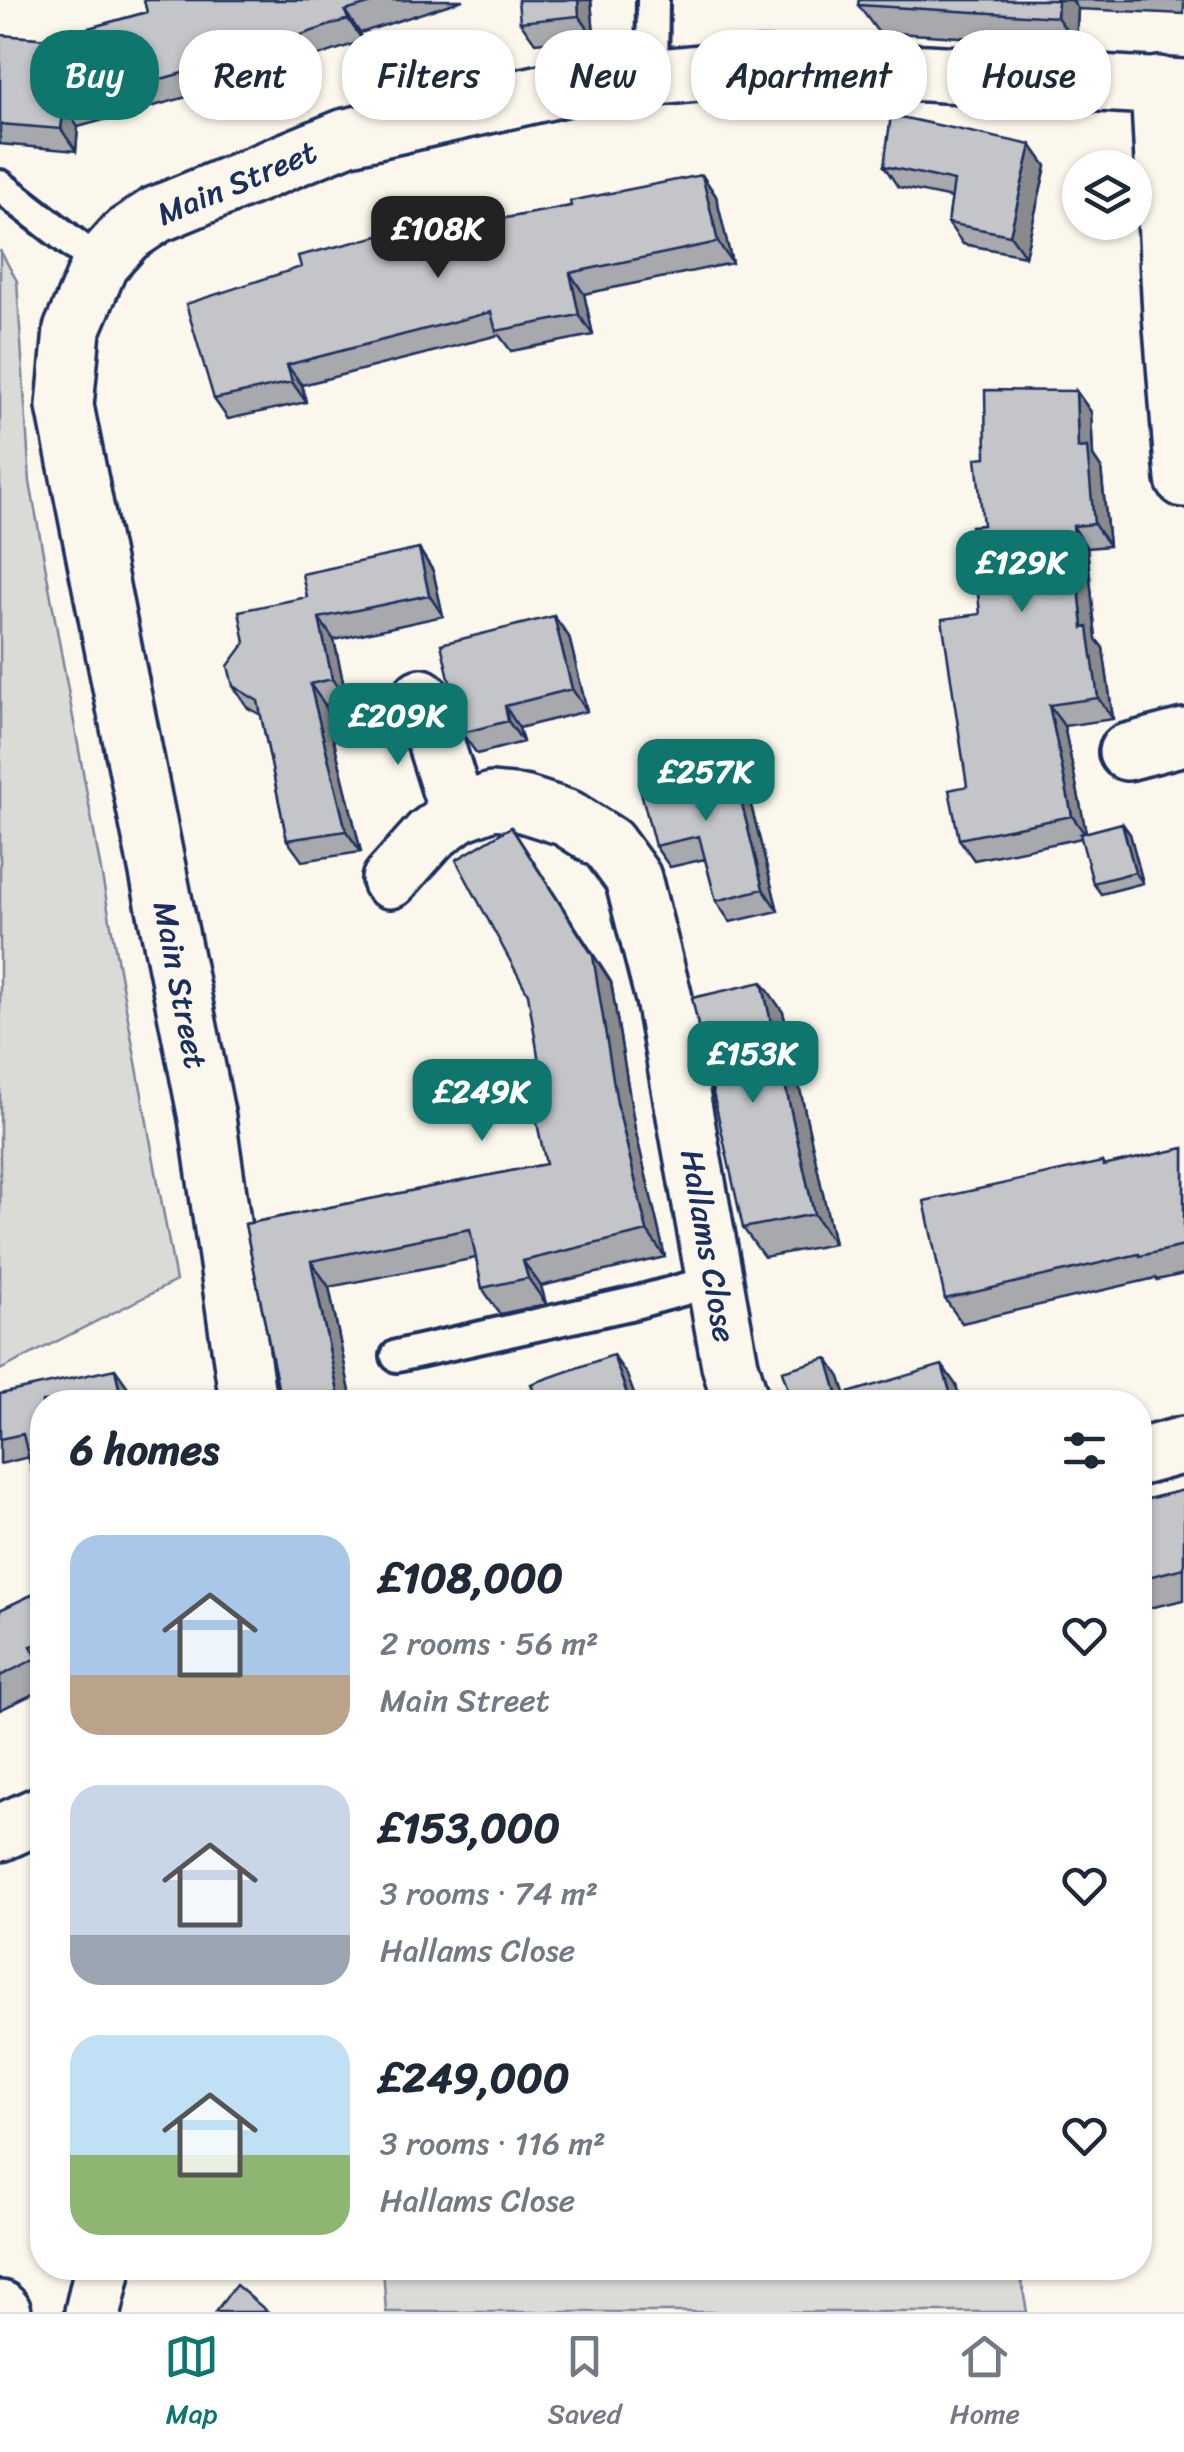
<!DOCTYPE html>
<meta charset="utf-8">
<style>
body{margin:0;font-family:Sriracha,sans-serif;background:#f2f2f3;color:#1f2937;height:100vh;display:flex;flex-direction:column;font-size:38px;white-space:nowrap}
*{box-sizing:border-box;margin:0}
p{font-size:32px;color:#747a83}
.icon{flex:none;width:55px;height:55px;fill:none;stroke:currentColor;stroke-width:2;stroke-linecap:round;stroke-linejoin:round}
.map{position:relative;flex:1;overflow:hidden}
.panel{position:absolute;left:30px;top:1390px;width:1122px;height:890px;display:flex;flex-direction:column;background:#fff;border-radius:40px;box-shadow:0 2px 8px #0004}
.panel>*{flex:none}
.top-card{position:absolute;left:30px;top:30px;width:1125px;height:90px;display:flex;gap:20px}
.controls{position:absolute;left:1062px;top:150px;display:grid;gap:20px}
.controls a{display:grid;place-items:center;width:90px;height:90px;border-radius:50%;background:#fff;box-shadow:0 2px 8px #0004;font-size:50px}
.price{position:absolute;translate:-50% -85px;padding:0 22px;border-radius:20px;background:#0f766e;color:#fff;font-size:32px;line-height:65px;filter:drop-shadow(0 2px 5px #0008)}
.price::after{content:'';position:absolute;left:50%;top:60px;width:30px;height:22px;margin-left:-15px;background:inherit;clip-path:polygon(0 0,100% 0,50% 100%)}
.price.selected{background:#222;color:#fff}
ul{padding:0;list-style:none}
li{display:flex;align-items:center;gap:30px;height:250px;padding:0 40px}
li span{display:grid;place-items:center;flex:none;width:280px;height:200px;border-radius:30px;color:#555}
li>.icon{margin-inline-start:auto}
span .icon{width:120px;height:120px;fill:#fffc;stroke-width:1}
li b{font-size:42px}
h2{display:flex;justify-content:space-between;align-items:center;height:120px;padding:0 40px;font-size:42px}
.pill{padding:0 35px;border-radius:40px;background:#fff;box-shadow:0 2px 8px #0004;font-size:35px;line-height:90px}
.pill.selected{background:#0f766e;color:#fff}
.tab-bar{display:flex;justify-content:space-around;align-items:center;height:140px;border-top:2px solid #e0e1e3;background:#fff;font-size:28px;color:#747a83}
.tab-bar a{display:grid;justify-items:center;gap:5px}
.tab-bar .selected{color:#0f766e}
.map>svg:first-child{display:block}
.green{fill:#dadad7;stroke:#7a849a;stroke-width:2.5}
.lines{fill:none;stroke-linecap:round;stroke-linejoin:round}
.service-casing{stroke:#1b2f5e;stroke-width:38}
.minor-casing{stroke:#1b2f5e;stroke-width:62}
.service{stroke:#fbf7ec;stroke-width:30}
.minor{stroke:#fbf7ec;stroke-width:55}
.wall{fill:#a8a9ad;stroke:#1b2f5e;stroke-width:2.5}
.shaded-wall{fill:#888a8d;stroke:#1b2f5e;stroke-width:2.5}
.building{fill:#c3c5c9;stroke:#1b2f5e;stroke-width:2.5}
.labels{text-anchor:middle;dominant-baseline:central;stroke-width:9;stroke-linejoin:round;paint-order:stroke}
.street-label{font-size:32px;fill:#1b2f5e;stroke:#fbf7ec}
</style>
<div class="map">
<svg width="1184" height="2312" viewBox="0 0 1184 2312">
<rect width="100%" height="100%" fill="#fbf7ec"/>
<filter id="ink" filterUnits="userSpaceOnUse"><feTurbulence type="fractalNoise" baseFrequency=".01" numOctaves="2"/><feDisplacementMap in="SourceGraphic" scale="20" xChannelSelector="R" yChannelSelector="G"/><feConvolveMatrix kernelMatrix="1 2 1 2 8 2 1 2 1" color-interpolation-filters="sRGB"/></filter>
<g filter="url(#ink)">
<!-- green -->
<path class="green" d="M 0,250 L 17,281 L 30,482 L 176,1281 L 0,1370 Z
M 383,2268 L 1019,2268 L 1027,2312 L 386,2312 Z"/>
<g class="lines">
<defs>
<path id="service" d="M 652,77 L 653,0
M 0,186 L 100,264
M 397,1356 L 634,1303 L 714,1281"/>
<path id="minor" d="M 1159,85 L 1171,314 L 1184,479
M 421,697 L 458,814
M 1127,752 L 1184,737
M 390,880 L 430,835 L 458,814 L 492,801 L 523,804 L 567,818 L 608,844 L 633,878 L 664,999 L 730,1365 L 741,1402
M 248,1402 L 207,1118 L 65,406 L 72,330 L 100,264 L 126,235 L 156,215 L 346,137 L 577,85 L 760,67 L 927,73 L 1184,88
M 1140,1457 L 1184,1445
M 0,1833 L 42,1814
M 0,2309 L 3,2312
M 93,2312 L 103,2268"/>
</defs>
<!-- service casing -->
<use href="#service" class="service-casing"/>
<!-- minor casing -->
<use href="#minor" class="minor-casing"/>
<!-- service -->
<use href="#service" class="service"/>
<!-- minor -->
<use href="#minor" class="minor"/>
</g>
<!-- wall -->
<path class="wall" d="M 144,0 L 463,0 L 360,33 L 363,41 L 237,83 L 78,127 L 76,151 L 0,144 L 0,35 L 49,39 L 147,12 Z
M 591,0 L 594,37 L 535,43 L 520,22 Z
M 859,0 L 1184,0 L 1184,14 L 1078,9 L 1076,44 L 878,32 L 858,5 Z
M 1031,145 L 1046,166 L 1025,256 L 963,244 L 948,223 L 952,198 L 898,187 L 884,166 Z
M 702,175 L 716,196 L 732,263 L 584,294 L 593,335 L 511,351 L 499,335 L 302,385 L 306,402 L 228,419 L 214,399 L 399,238 L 571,206 Z
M 1076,391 L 1091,412 L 1093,456 L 1101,468 L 1109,546 L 1087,548 L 1096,639 L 1103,648 L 1113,719 L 1064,726 L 1086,833 L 1122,823 L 1130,834 L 1143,883 L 1101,894 L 1093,883 L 1082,838 L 974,860 L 959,839 L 967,786 L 980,614 L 986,457 Z
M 419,549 L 433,571 L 443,616 L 334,640 L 347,700 L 325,705 L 361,852 L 302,861 L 287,840 L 261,715 L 248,708 L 233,686 L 307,597 Z
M 554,616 L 569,637 L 587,711 L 519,728 L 523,742 L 477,754 L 462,733 Z
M 745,782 L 778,911 L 730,922 L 716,901 L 705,859 L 670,867 L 655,846 Z
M 511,827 L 611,982 L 635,1129 L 665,1257 L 541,1286 L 546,1304 L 500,1314 L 482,1288 L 476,1258 L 329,1287 L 352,1402 L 281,1402 L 245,1224 L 546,1164 L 544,1093 Z
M 783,1012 L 834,1244 L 764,1257 L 743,1228 Z
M 1184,1148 L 1184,1274 L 1157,1280 L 1156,1278 L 962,1323 L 945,1299 L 1102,1162 L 1104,1166 Z
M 130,1390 L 132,1402 L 42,1402 L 42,1493 L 34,1481 L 29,1457 L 0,1464 L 0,1394 Z
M 1184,1490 L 1184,1600 L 1140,1610 L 1140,1501 Z
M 42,1590 L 42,1690 L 0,1710 L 0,1610 Z"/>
<!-- shaded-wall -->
<path class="shaded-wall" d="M 578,0 L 591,0 L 594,37 L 579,16 Z
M 1058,0 L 1072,0 L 1078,9 L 1076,44 L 1057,17 Z
M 345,11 L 360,33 L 363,41 L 348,19 Z
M 64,106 L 78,127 L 76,151 L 61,129 Z
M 1031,145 L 1046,166 L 1025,256 L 1010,235 Z
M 702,175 L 716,196 L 732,263 L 718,242 Z
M 570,273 L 584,294 L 593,335 L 579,315 Z
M 287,365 L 302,385 L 306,402 L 292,382 Z
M 1076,391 L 1091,412 L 1093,456 L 1101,468 L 1109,546 L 1094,524 L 1078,448 Z
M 1073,526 L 1087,548 L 1096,639 L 1103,648 L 1113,719 L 1098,698 L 1083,628 Z
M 419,549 L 433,571 L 443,616 L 429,595 Z
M 554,616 L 569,637 L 587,711 L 572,689 Z
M 319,618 L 334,640 L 347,700 L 332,679 Z
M 310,684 L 325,705 L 361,852 L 346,831 Z
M 1049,705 L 1064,726 L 1087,837 L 1072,816 Z
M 505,706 L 519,728 L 523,742 L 508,721 Z
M 731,761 L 745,782 L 778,911 L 763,889 Z
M 1122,823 L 1130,834 L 1143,883 L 1135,872 Z
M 511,827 L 611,982 L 635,1129 L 665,1257 L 647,1231 L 617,1103 Z
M 762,982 L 783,1012 L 834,1244 L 814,1214 Z
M 311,1261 L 329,1287 L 352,1402 L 340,1402 Z
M 523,1261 L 541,1286 L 546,1304 L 528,1278 Z
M 613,1355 L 627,1375 L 637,1402 L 630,1402 Z
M 827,1358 L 840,1377 L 848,1402 L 838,1396 Z
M 942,1365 L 956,1385 L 961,1402 L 953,1402 Z
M 115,1369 L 130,1390 L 132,1402 L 122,1402 Z"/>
<!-- building -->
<path class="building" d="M 144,0 L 382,0 L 345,11 L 348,19 L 222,62 L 64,106 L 61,129 L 0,124 L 0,35 L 49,39 L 147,12 Z
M 518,0 L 578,0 L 579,16 L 520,22 Z
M 859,0 L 1058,0 L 1057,17 L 858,5 Z
M 891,115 L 1031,145 L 1010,235 L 948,223 L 954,181 L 884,166 Z
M 702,175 L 718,242 L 570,273 L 579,315 L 496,331 L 491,312 L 287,365 L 292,382 L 214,399 L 186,304 L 301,267 L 298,256 L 395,232 L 397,238 L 571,206 L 570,201 Z
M 985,390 L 1076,391 L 1078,448 L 1087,447 L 1094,524 L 1073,526 L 1083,628 L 1088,627 L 1098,698 L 1049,705 L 1072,816 L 959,839 L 949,790 L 967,786 L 942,619 L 980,614 L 971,526 L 983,525 L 976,458 L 986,457 Z
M 419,549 L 429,595 L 319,618 L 332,679 L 310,684 L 346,831 L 287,840 L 258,701 L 233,686 L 228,666 L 245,643 L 239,611 L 307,597 L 302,574 Z
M 554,616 L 572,689 L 505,706 L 508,721 L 462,733 L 441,644 Z
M 731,761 L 763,889 L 716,901 L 699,836 L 655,846 L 639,784 Z
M 1122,823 L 1135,872 L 1093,883 L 1080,834 Z
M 511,827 L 593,956 L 617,1103 L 647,1231 L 523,1261 L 528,1278 L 482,1288 L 470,1229 L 311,1261 L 340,1402 L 281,1402 L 245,1224 L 546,1164 L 531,1096 L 544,1093 L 528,994 L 456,860 Z
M 762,982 L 814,1214 L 743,1228 L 692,998 Z
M 1184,1148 L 1184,1246 L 1140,1256 L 1139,1254 L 945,1299 L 924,1201 L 1102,1162 L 1103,1166 Z
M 613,1355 L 630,1402 L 538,1402 L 531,1384 Z
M 827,1358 L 838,1396 L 942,1365 L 953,1402 L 792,1402 L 782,1371 Z
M 115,1369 L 122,1402 L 42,1402 L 42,1479 L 34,1481 L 23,1434 L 0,1439 L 0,1394 Z
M 1184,1490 L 1184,1568 L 1140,1579 L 1140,1501 Z
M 42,1590 L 42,1643 L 31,1646 L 37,1658 L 0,1676 L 0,1610 Z
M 236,2285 L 268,2312 L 215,2312 Z"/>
</g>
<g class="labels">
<!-- street labels -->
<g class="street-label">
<text transform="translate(237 183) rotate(-23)">Main Street</text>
<text transform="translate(180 985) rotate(79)">Main Street</text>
<text transform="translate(708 1246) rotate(80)">Hallams Close</text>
</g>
</g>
</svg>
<div class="controls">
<a><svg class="icon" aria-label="layers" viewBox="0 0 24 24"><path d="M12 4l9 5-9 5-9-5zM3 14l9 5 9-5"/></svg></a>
</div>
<b class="price selected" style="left:438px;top:281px">£108K</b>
<b class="price" style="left:1022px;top:615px">£129K</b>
<b class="price" style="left:398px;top:768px">£209K</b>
<b class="price" style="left:706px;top:824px">£257K</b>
<b class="price" style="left:753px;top:1106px">£153K</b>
<b class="price" style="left:482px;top:1144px">£249K</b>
<div class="top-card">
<a class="pill selected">Buy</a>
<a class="pill">Rent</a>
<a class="pill">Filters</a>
<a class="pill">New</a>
<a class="pill">Apartment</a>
<a class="pill">House</a>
</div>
<section class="panel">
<h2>6 homes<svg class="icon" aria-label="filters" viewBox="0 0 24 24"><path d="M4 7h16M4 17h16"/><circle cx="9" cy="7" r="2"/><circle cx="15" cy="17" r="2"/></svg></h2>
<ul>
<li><span style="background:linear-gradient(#a9c7e8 70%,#b9a48a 0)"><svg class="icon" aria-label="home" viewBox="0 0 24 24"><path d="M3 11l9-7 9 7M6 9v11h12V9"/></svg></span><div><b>£108,000</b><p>2 rooms · 56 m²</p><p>Main Street</p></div><svg class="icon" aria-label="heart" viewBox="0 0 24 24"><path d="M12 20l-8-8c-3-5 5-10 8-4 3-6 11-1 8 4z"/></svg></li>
<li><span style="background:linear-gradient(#c9d6e8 75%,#9aa5b1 0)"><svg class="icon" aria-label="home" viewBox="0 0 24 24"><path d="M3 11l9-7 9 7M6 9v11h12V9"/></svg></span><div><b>£153,000</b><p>3 rooms · 74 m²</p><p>Hallams Close</p></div><svg class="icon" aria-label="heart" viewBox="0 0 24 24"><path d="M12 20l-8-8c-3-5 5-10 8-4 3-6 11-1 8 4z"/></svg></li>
<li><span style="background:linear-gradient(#bfe0f5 60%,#8fb573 0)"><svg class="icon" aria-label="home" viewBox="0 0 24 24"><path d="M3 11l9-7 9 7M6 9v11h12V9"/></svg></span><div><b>£249,000</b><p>3 rooms · 116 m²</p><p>Hallams Close</p></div><svg class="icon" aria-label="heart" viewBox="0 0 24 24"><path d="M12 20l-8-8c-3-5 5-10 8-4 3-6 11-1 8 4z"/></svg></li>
</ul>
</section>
</div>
<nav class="tab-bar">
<a class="selected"><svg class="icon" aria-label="map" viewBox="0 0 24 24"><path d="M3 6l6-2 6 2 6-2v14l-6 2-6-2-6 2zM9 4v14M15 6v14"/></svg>Map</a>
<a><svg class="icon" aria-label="saved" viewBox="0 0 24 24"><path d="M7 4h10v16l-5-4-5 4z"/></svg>Saved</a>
<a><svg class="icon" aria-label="home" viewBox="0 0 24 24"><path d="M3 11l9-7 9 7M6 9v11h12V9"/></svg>Home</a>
</nav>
